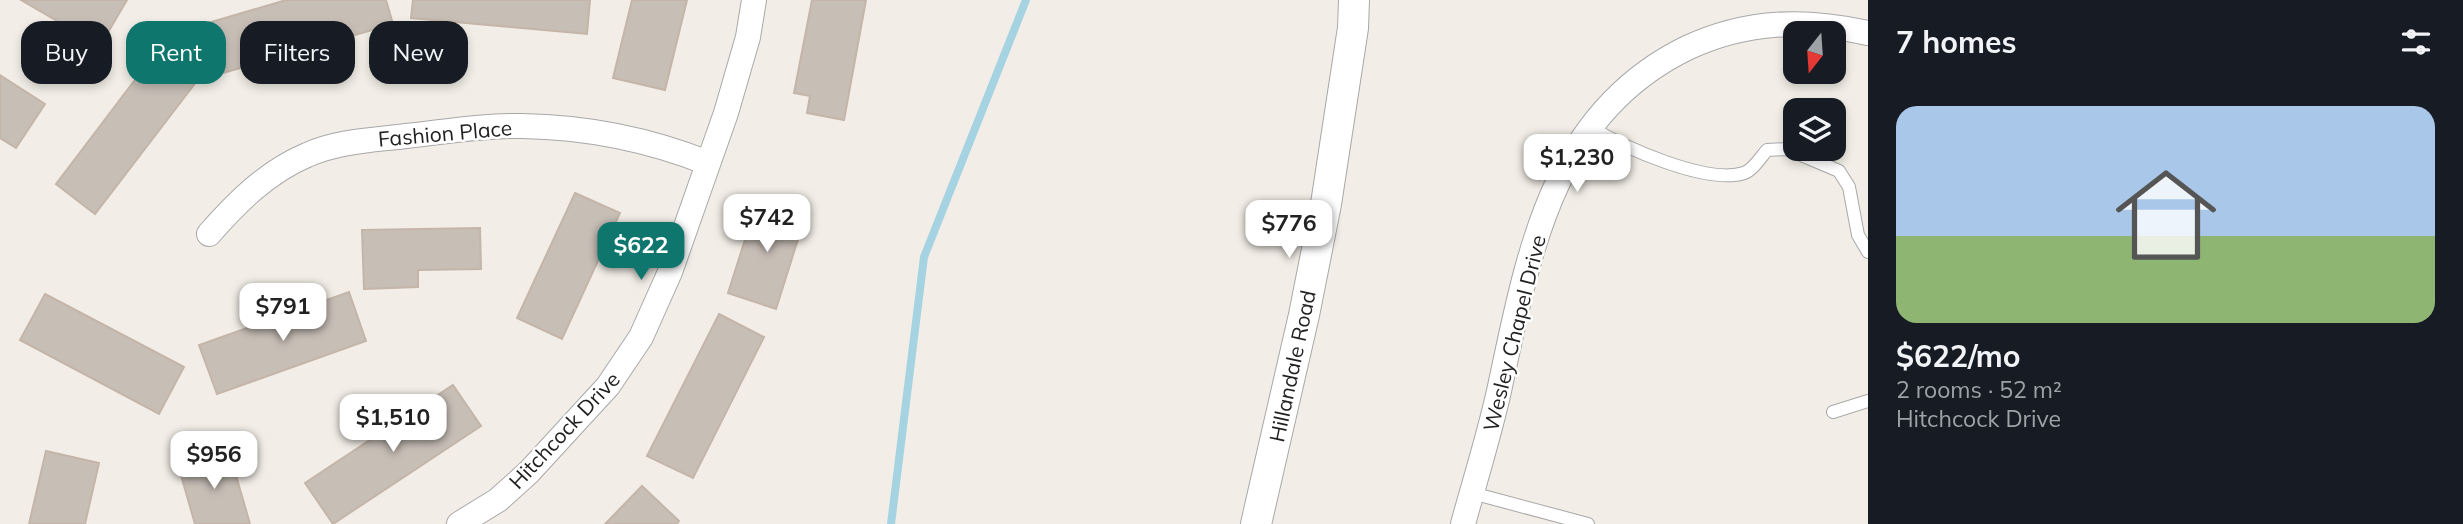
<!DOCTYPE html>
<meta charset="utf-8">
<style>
body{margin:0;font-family:Mulish,sans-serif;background:#20242c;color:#f1f3f6;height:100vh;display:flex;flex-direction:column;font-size:26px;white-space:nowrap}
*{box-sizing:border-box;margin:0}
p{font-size:23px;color:#9ea1a6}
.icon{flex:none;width:38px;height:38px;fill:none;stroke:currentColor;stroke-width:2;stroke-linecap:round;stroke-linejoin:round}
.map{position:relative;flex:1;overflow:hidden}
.drawer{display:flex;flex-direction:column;background:#171b24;width:595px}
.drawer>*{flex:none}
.banner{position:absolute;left:21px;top:21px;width:665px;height:63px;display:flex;gap:14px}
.needle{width:46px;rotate:197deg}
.controls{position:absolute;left:1783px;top:21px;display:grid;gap:14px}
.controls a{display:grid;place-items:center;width:63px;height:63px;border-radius:14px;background:#171b24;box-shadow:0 4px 10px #0003;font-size:35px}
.price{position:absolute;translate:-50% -60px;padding:0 16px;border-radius:14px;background:#fff;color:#222;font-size:23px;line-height:46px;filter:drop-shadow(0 2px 4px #0008)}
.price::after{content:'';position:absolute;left:50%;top:42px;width:21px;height:16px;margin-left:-10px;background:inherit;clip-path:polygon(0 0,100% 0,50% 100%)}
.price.selected{background:#0f766e;color:#fff}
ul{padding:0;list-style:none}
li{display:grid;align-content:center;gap:14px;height:371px;padding:0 28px}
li+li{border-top:2px solid #363941}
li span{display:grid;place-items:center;height:217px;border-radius:21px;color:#555}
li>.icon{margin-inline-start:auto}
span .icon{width:126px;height:126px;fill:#fffc;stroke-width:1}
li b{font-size:30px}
h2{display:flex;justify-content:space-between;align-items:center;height:84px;padding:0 28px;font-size:30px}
.pill{padding:0 24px;border-radius:21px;background:#171b24;box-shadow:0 4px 10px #0003;font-size:24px;line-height:63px}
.pill.selected{background:#0f766e;color:#fff}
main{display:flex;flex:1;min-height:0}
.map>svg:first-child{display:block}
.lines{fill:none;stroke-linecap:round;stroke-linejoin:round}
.stream{stroke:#a6d3e1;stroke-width:8}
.building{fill:#c7beb6;stroke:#c4b5a8;stroke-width:2}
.service-casing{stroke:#a8a8a8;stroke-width:14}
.minor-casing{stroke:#a8a8a8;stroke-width:26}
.tertiary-casing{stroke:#a8a8a8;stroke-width:32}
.service{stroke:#fff;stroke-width:12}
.minor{stroke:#fff;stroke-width:24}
.tertiary{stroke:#fff;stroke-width:30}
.labels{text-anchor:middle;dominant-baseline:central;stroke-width:5;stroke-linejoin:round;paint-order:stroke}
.street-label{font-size:21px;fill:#212121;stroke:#fff}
</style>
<main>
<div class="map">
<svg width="1868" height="524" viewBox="0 0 1868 524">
<rect width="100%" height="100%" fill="#f2eee7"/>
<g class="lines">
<!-- stream -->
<path class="stream" d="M 891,524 L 924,257 L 1026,0"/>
</g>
<!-- building -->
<path class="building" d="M 21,0 L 127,0 L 100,46 Z
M 286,0 L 386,0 L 393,24 L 223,73 L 208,23 Z
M 413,0 L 590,0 L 587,34 L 411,18 Z
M 632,0 L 687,0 L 665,90 L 613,78 Z
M 812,0 L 866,0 L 844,120 L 807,113 L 810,96 L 794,93 Z
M 163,43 L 203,73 L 95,214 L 56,184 Z
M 0,75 L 45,104 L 16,148 L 0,138 Z
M 575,193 L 620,213 L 562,339 L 517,318 Z
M 758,199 L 806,214 L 776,309 L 728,293 Z
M 480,228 L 481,269 L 418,270 L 418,287 L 364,289 L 362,230 Z
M 349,292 L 366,341 L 217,394 L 199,345 Z
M 45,294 L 184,367 L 159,414 L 20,340 Z
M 719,314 L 764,337 L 693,478 L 647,456 Z
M 453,385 L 481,426 L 333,524 L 305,483 Z
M 46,451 L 99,463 L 85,524 L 29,524 Z
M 229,451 L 250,524 L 195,524 L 178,465 Z
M 642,486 L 679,521 L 677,524 L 605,524 Z"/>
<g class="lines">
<defs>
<path id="service" d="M 1590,127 C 1623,147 1707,185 1744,173 C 1753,170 1761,157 1767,150 L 1787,149 L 1839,171 L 1849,187 L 1858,235 L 1868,252
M 1833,412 L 1868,401
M 1472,493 L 1588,524"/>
<path id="minor" d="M 209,234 C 237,202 267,172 307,155 C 338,141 373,140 406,136 C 444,132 483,125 522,126 C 586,127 650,140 708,163
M 459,524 L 498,500 L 529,472 L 608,386 L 641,337 L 670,272 L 726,113 L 748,37 L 754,0
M 1463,524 C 1475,480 1489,436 1499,391 C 1528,257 1550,115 1687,48 C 1747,20 1805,19 1868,33"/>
<path id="tertiary" d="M 1256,524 L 1304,315 L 1326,204 L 1353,28 L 1354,0"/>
</defs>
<!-- service casing -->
<use href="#service" class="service-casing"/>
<!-- minor casing -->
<use href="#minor" class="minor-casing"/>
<!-- tertiary casing -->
<use href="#tertiary" class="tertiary-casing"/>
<!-- service -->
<use href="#service" class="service"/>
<!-- minor -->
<use href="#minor" class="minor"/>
<!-- tertiary -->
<use href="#tertiary" class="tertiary"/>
</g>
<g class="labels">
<!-- street labels -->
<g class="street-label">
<text transform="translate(445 133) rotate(-5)">Fashion Place</text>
<text transform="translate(1514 333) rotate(-76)">Wesley Chapel Drive</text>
<text transform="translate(1292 366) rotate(-78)">Hillandale Road</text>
<text transform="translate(564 430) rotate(-47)">Hitchcock Drive</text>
</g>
</g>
</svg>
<div class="controls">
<a><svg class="needle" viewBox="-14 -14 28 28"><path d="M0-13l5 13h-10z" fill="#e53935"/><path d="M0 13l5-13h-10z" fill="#9ea1a6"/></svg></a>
<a><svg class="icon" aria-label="layers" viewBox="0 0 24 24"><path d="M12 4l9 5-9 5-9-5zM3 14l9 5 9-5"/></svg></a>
</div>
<b class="price" style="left:1577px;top:194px">$1,230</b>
<b class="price" style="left:767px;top:254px">$742</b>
<b class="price" style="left:1289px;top:260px">$776</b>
<b class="price selected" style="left:641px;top:282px">$622</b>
<b class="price" style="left:283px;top:343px">$791</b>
<b class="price" style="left:393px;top:454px">$1,510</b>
<b class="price" style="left:214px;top:491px">$956</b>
<div class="banner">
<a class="pill">Buy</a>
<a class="pill selected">Rent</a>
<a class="pill">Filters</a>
<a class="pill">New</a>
</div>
</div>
<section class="drawer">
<h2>7 homes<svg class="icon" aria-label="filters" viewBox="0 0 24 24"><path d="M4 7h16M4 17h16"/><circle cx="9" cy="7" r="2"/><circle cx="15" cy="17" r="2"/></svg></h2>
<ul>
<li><span style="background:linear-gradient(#a9c7e8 60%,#8fb573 0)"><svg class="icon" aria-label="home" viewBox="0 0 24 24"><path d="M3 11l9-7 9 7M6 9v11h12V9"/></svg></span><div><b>$622/mo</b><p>2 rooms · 52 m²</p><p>Hitchcock Drive</p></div></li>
</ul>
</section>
</main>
